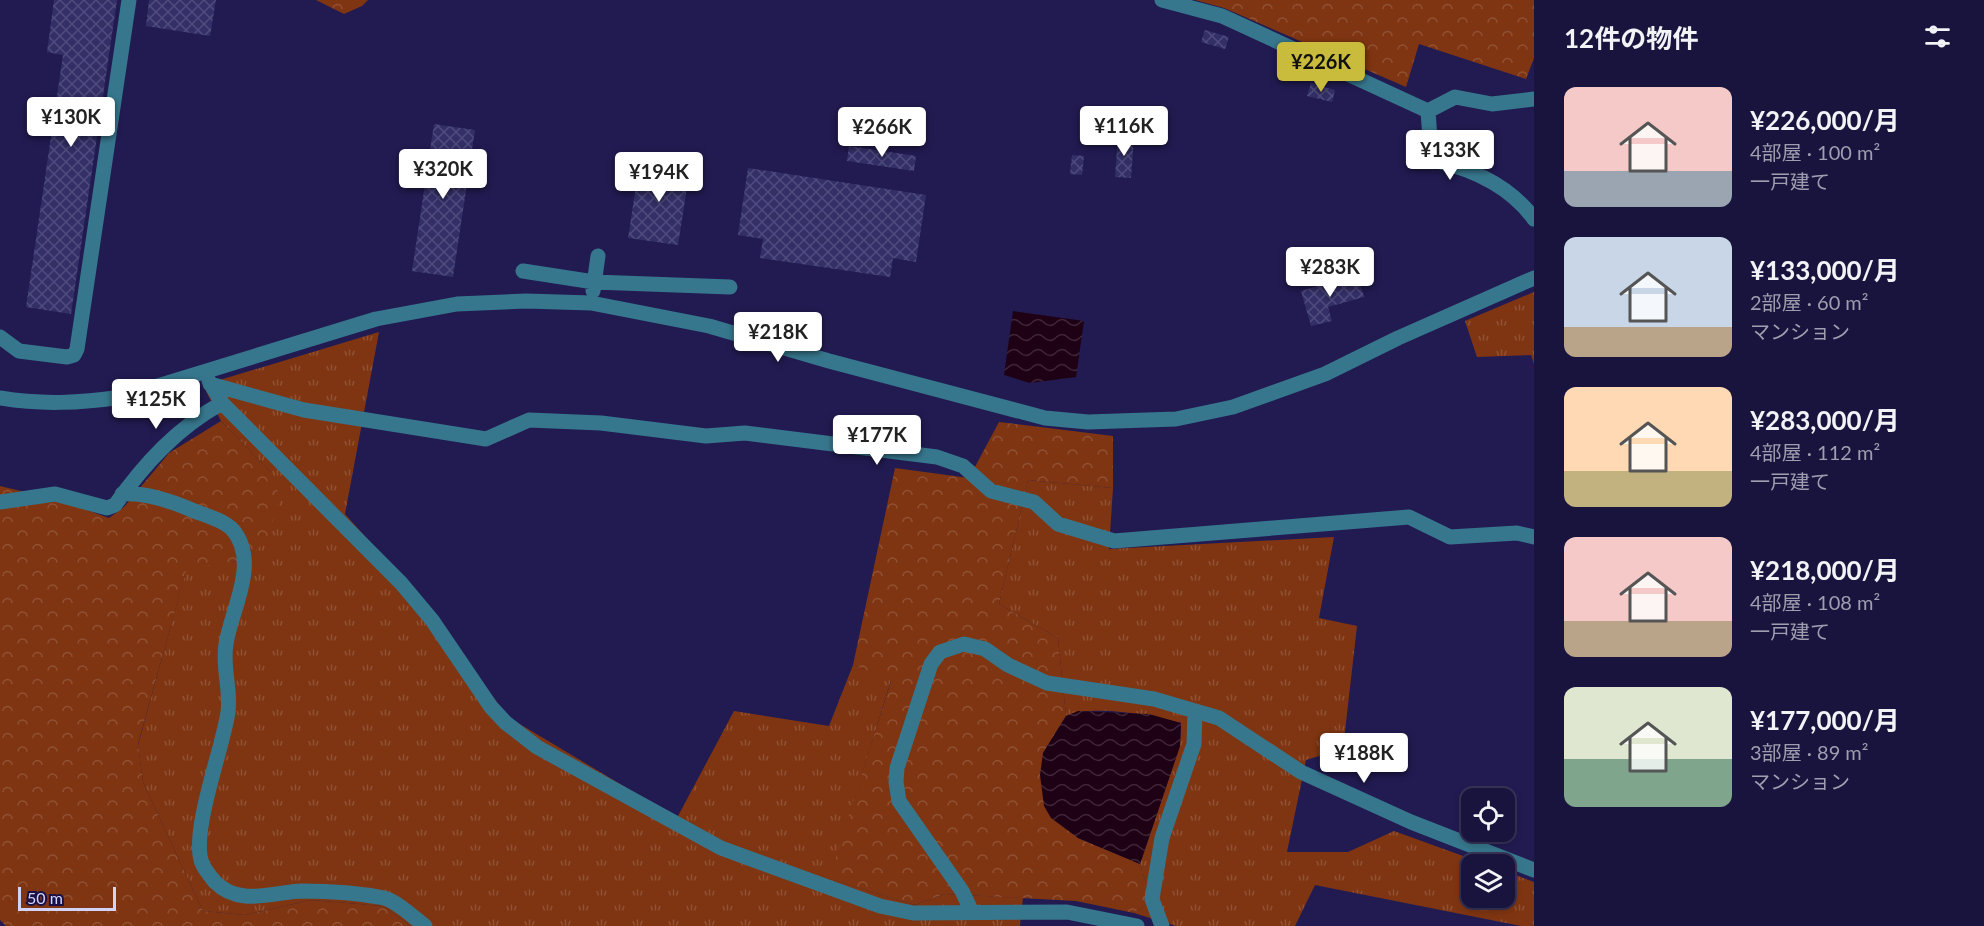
<!DOCTYPE html>
<html lang="ja">
<meta charset="utf-8">
<style>
body{margin:0;font-family:Lato,"Noto Sans JP",sans-serif;background:#262148;color:#f1f3f6;height:100vh;display:flex;flex-direction:column;font-size:22px;white-space:nowrap}
*{box-sizing:border-box;margin:0}
p{font-size:20px;color:#9f9eb0}
.icon{flex:none;width:33px;height:33px;fill:none;stroke:currentColor;stroke-width:2;stroke-linecap:round;stroke-linejoin:round}
.map{position:relative;flex:1;overflow:hidden}
.drawer{display:flex;flex-direction:column;background:#19143d;width:450px}
.drawer>*{flex:none}
.buttons{position:absolute;left:1461px;top:788px;display:grid;gap:12px}
.buttons a{display:grid;place-items:center;width:54px;height:54px;border-radius:12px;background:#19143d;box-shadow:0 3px 9px #0003,0 0 0 2px #373357;font-size:30px}
.scale{position:absolute;left:18px;bottom:15px;width:98px;box-sizing:border-box;padding-left:6px;border:3px solid #d2d4f7;border-top:0;font-size:16px;line-height:21px;white-space:nowrap;color:#d2d4f7;-webkit-text-stroke:4px #181046;paint-order:stroke}
.price{position:absolute;translate:-50% -51px;padding:0 14px;border-radius:6px;background:#fff;color:#222;font-size:20px;line-height:39px;filter:drop-shadow(0 2px 3px #0008)}
.price::after{content:'';position:absolute;left:50%;top:36px;width:18px;height:14px;margin-left:-9px;background:inherit;clip-path:polygon(0 0,100% 0,50% 100%)}
.price.selected{background:#c9bb3b;color:#111}
ul{padding:0;list-style:none}
li{display:flex;align-items:center;gap:18px;height:150px;padding:0 30px}
li span{display:grid;place-items:center;flex:none;width:168px;height:120px;border-radius:12px;color:#555}
li>.icon{margin-inline-start:auto}
span .icon{width:72px;height:72px;fill:#fffc;stroke-width:1}
li b{font-size:26px}
h2{display:flex;justify-content:space-between;align-items:center;height:72px;padding:0 30px;font-size:26px}
main{display:flex;flex:1;min-height:0}
.map>svg:first-child{display:block}
.grass{fill:url(#grass-tufts)}
.forest{fill:url(#forest-crowns)}
.water{fill:url(#water-waves)}
.building{fill:url(#building-cross-hatch)}
.lines{fill:none;stroke-linecap:round;stroke-linejoin:round}
.minor{stroke:#37778d;stroke-width:15}
</style>
<main>
<div class="map">
<svg width="1534" height="926" viewBox="0 0 1534 926">
<defs>
<pattern id="grass-tufts" width="24" height="20" patternUnits="userSpaceOnUse" patternTransform="scale(1.5)"><rect width="24" height="20" fill="#7f3511"/><path d="M3 7l-1-3M5 7V3M7 7l1-3M15 17l-1-3M17 17v-4M19 17l1-3" fill="none" stroke="#905134"/></pattern>
<pattern id="forest-crowns" width="20" height="18" patternUnits="userSpaceOnUse" patternTransform="scale(1.5)"><rect width="20" height="18" fill="#7f3511"/><path d="M2 6a3 3 0 1 1 6 0M12 15a3 3 0 1 1 6 0" fill="none" stroke="#905134"/></pattern>
<pattern id="water-waves" width="16" height="10" patternUnits="userSpaceOnUse" patternTransform="scale(1.5)"><rect width="16" height="10" fill="#1e0114"/><path d="M0 5q4-4 8 0t8 0" fill="none" stroke="#3e2537"/></pattern>
<pattern id="building-cross-hatch" width="8" height="8" patternUnits="userSpaceOnUse" patternTransform="scale(1.5)"><rect width="8" height="8" fill="#332f67"/><path d="M0 0l8 8M0 8l8-8" fill="none" stroke="#504c7e"/></pattern>
</defs>
<rect width="100%" height="100%" fill="#211b51"/>
<!-- grass -->
<path class="grass" d="M 1534,292 L 1534,364 L 1531,355 L 1477,357 L 1465,321 Z
M 379,332 L 345,514 L 417,595 L 508,717 L 677,818 L 734,711 L 829,726 L 853,665 L 891,680 L 830,879 L 915,905 L 945,894 L 1023,898 L 1020,926 L 411,926 L 383,906 L 311,900 L 245,915 L 203,911 L 143,782 L 138,745 L 187,567 L 247,560 L 271,472 L 221,421 L 203,385 Z
M 1028,480 L 1113,488 L 1109,549 L 1334,537 L 1319,618 L 1357,626 L 1343,749 L 1306,760 L 1287,852 L 1348,852 L 1394,831 L 1485,864 L 1472,864 L 1472,897 L 1504,897 L 1505,871 L 1534,882 L 1534,926 L 1521,926 L 1315,885 L 1295,926 L 1176,926 L 1134,913 L 1145,906 L 1145,880 L 1140,864 L 1180,746 L 1181,723 C 1150,715 1096,704 1066,716 L 1058,638 L 999,604 Z"/>
<!-- forest -->
<path class="forest" d="M 316,0 L 368,0 L 362,6 L 344,14 Z
M 1195,0 L 1534,0 L 1534,58 L 1526,79 L 1419,44 L 1406,87 L 1224,8 Z
M 221,421 L 271,472 L 280,498 L 267,539 L 247,560 L 187,568 L 138,744 L 143,782 L 203,911 L 245,915 L 311,900 L 383,906 L 411,926 L 6,926 L 0,920 L 0,486 L 62,501 L 109,518 L 124,507 L 169,453 Z
M 999,422 L 1113,436 L 1113,488 L 1028,480 L 999,604 L 1058,638 L 1066,716 L 1043,753 L 1078,838 L 1140,864 L 1145,880 L 1145,906 L 1134,913 L 1076,901 L 945,894 L 915,905 L 829,879 L 891,681 L 853,665 L 895,468 L 969,478 Z"/>
<!-- water -->
<path class="water" d="M 1013,311 L 1084,321 L 1076,377 L 1030,383 L 1004,375 Z
M 1078,711 L 1149,714 L 1181,723 L 1180,746 L 1140,864 L 1078,838 L 1051,818 L 1044,806 L 1040,775 L 1043,753 L 1066,716 Z"/>
<!-- building -->
<path class="building" d="M 54,0 L 117,0 L 71,314 L 26,307 L 63,55 L 47,52 Z
M 149,0 L 216,0 L 210,36 L 146,26 Z
M 1205,30 L 1229,37 L 1225,49 L 1201,42 Z
M 1311,83 L 1335,90 L 1332,102 L 1307,96 Z
M 434,124 L 475,130 L 453,277 L 412,271 Z
M 1118,136 L 1134,137 L 1131,178 L 1115,177 Z
M 849,146 L 916,156 L 914,171 L 847,161 Z
M 1072,155 L 1084,156 L 1082,175 L 1070,174 Z
M 640,160 L 690,168 L 678,245 L 628,238 Z
M 748,168 L 926,195 L 916,262 L 893,258 L 890,277 L 760,258 L 763,239 L 738,235 Z
M 1357,274 L 1364,297 L 1328,307 L 1332,321 L 1311,326 L 1301,291 Z"/>
<g class="lines">
<!-- minor -->
<path class="minor" d="M 1162,0 L 1222,16 L 1428,111
M 1428,111 L 1431,152 L 1437,161 C 1475,170 1510,186 1534,219
M 1428,111 L 1455,97 L 1492,104 L 1534,99
M 523,271 L 594,282 L 730,287
M 593,291 L 598,256
M 0,337 L 19,351 L 67,357 L 74,355 L 77,349 L 129,0
M 209,381 L 222,403 L 401,583 L 432,620 L 491,707 L 506,723 L 537,747 L 721,848 L 880,906 L 913,913 L 1067,912 L 1137,926
M 210,384 L 304,410 L 486,439 L 529,420 L 601,423 L 706,436 L 745,433 L 937,457 L 963,466 L 991,491 L 1034,502 L 1058,524 L 1114,541 L 1409,517 L 1450,537 L 1517,533 L 1534,537
M 0,398 C 42,405 80,403 122,397 L 376,319 L 457,304 L 526,301 L 591,303 L 709,326 L 829,361 L 1045,418 L 1088,422 L 1176,419 L 1233,407 L 1325,374 L 1398,338 L 1534,278
M 122,494 C 146,492 171,501 192,510 C 204,515 224,520 233,530 C 260,563 231,610 226,644 C 222,667 231,689 228,712 C 223,748 190,833 202,863 C 204,869 211,877 215,882 C 240,907 272,892 302,891 C 328,891 359,893 384,898 C 398,902 413,917 425,926
M 0,502 L 55,494 L 107,508 L 115,505 C 145,463 177,428 222,403
M 972,912 L 962,891 L 899,801 L 896,782 L 897,768 L 931,664 L 940,652 L 964,644 L 985,649 L 1008,665 L 1047,683 L 1154,699 L 1219,718 L 1301,772 L 1411,822 L 1534,870
M 1162,926 L 1152,899 L 1162,838 L 1194,744 L 1195,711"/>
</g>
</svg>
<div class="buttons">
<a><svg class="icon" aria-label="locate" viewBox="0 0 24 24"><circle cx="12" cy="12" r="6"/><path d="M12 2v4M12 18v4M2 12h4M18 12h4"/></svg></a>
<a><svg class="icon" aria-label="layers" viewBox="0 0 24 24"><path d="M12 4l9 5-9 5-9-5zM3 14l9 5 9-5"/></svg></a>
</div>
<div class="scale">50 m</div>
<b class="price selected" style="left:1321px;top:93px">¥226K</b>
<b class="price" style="left:71px;top:148px">¥130K</b>
<b class="price" style="left:1124px;top:157px">¥116K</b>
<b class="price" style="left:882px;top:158px">¥266K</b>
<b class="price" style="left:1450px;top:181px">¥133K</b>
<b class="price" style="left:443px;top:200px">¥320K</b>
<b class="price" style="left:659px;top:203px">¥194K</b>
<b class="price" style="left:1330px;top:298px">¥283K</b>
<b class="price" style="left:778px;top:363px">¥218K</b>
<b class="price" style="left:156px;top:430px">¥125K</b>
<b class="price" style="left:877px;top:466px">¥177K</b>
<b class="price" style="left:1364px;top:784px">¥188K</b>
</div>
<section class="drawer">
<h2>12件の物件<svg class="icon" aria-label="filters" viewBox="0 0 24 24"><path d="M4 7h16M4 17h16"/><circle cx="9" cy="7" r="2"/><circle cx="15" cy="17" r="2"/></svg></h2>
<ul>
<li><span style="background:linear-gradient(#f6c9c9 70%,#9aa5b1 0)"><svg class="icon" aria-label="home" viewBox="0 0 24 24"><path d="M3 11l9-7 9 7M6 9v11h12V9"/></svg></span><div><b>¥226,000/月</b><p>4部屋 · 100 m²</p><p>一戸建て</p></div></li>
<li><span style="background:linear-gradient(#c9d6e8 75%,#b9a48a 0)"><svg class="icon" aria-label="home" viewBox="0 0 24 24"><path d="M3 11l9-7 9 7M6 9v11h12V9"/></svg></span><div><b>¥133,000/月</b><p>2部屋 · 60 m²</p><p>マンション</p></div></li>
<li><span style="background:linear-gradient(#ffd9b3 70%,#c2b280 0)"><svg class="icon" aria-label="home" viewBox="0 0 24 24"><path d="M3 11l9-7 9 7M6 9v11h12V9"/></svg></span><div><b>¥283,000/月</b><p>4部屋 · 112 m²</p><p>一戸建て</p></div></li>
<li><span style="background:linear-gradient(#f6c9c9 70%,#b9a48a 0)"><svg class="icon" aria-label="home" viewBox="0 0 24 24"><path d="M3 11l9-7 9 7M6 9v11h12V9"/></svg></span><div><b>¥218,000/月</b><p>4部屋 · 108 m²</p><p>一戸建て</p></div></li>
<li><span style="background:linear-gradient(#dfe7d0 60%,#7fa58c 0)"><svg class="icon" aria-label="home" viewBox="0 0 24 24"><path d="M3 11l9-7 9 7M6 9v11h12V9"/></svg></span><div><b>¥177,000/月</b><p>3部屋 · 89 m²</p><p>マンション</p></div></li>
</ul>
</section>
</main>
